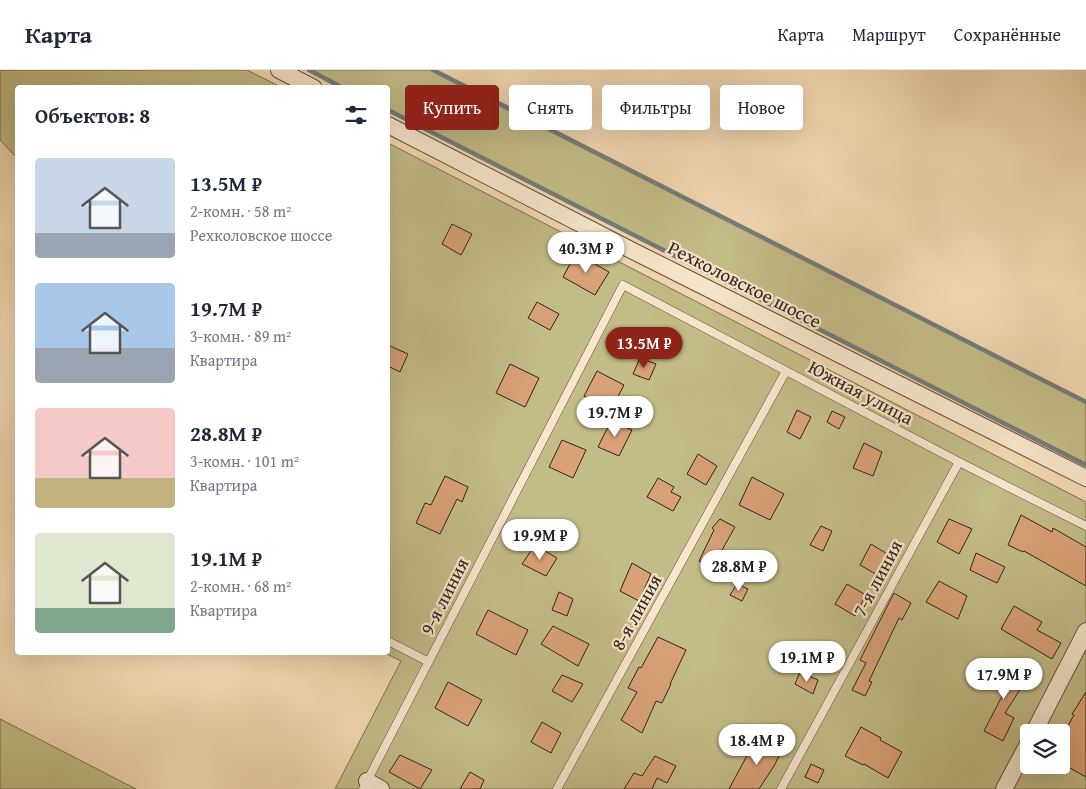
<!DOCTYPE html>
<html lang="ru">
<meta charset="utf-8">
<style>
body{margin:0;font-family:"Gentium Book Plus",serif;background:#f2f2f3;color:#1f2937;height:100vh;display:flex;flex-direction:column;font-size:19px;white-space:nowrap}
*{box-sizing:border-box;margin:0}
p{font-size:16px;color:#747a83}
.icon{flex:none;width:28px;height:28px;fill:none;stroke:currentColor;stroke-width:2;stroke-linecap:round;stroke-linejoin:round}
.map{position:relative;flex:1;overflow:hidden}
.sheet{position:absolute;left:15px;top:15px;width:375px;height:570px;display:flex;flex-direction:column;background:#fff;border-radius:5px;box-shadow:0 5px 20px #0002}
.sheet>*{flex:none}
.top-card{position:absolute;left:405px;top:15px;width:475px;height:45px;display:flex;gap:10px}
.controls{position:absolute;left:1020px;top:654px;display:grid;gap:10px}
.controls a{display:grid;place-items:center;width:50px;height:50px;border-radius:5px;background:#fff;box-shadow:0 5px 20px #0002;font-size:25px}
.price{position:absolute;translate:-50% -42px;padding:0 11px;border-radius:18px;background:#fff;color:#222;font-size:16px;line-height:32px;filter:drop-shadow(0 1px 2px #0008)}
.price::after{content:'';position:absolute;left:50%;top:30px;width:15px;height:11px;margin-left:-8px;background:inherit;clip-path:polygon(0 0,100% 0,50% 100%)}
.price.current{background:#8f2418;color:#fff}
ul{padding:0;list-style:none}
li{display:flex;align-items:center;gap:15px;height:125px;padding:0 20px}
li span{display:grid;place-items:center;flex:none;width:140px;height:100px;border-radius:5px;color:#555}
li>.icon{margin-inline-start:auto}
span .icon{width:60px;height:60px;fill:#fffc;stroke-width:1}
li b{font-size:21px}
h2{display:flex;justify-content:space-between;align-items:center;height:60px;padding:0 20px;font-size:21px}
.pill{padding:0 18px;border-radius:5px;background:#fff;box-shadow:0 5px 20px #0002;font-size:18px;line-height:45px}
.pill.current{background:#8f2418;color:#fff}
header{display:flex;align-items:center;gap:30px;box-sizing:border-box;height:70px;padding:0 25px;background:#fff;border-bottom:1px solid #e0e1e3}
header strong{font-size:24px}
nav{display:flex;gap:28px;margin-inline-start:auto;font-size:18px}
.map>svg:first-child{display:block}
.green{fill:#c2bc87;stroke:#7c7051;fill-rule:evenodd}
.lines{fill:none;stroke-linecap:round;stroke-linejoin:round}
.stream{stroke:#757c78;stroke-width:4.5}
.building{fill:#d8a177;stroke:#35231b}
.service-casing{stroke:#645040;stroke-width:9}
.minor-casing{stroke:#645040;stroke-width:18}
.service{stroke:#f7e6cc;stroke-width:8}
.minor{stroke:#f7e6cc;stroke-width:16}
.labels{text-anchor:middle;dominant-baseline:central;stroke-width:4.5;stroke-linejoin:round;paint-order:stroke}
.street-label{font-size:19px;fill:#35231b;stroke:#f7e6cc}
</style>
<header>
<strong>Карта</strong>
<nav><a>Карта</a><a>Маршрут</a><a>Сохранённые</a></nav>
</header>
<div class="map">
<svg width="1086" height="719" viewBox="0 0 1086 719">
<rect width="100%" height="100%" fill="#f2d8b1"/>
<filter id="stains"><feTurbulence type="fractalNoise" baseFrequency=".004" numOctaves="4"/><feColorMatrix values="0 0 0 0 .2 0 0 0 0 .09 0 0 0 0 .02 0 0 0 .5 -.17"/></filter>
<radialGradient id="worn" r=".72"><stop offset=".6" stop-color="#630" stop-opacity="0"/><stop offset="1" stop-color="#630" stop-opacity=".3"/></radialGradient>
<!-- green -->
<path class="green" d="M 0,0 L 247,0 L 281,17 L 18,18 L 17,88 L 0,70 Z
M 309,0 L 433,0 L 1086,332 L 1086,395 L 388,40 L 388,18 L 343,17 Z
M 388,73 L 1086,432 L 1086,719 L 335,719 L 401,591 L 385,583 L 388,582 ZM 1029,662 L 1061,662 L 1061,695 L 1029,695 Z
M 0,649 L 136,719 L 0,719 Z"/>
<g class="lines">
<!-- stream -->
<path class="stream" d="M 309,0 L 343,18
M 433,0 L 1086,332
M 388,40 L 1086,395"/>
</g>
<!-- building -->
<path class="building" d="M 452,154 L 472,164 L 461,185 L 442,174 Z
M 576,183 L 609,202 L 595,225 L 563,207 Z
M 537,232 L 559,244 L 550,260 L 528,248 Z
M 388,275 L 408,284 L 400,302 L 388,296 Z
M 640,288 L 656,294 L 649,310 L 633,304 Z
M 510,294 L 539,308 L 525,337 L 496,323 Z
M 597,301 L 624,315 L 611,340 L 584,326 Z
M 797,340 L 811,347 L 800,369 L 787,362 Z
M 832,341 L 845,347 L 839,359 L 827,352 Z
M 611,351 L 632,360 L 619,386 L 598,377 Z
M 562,370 L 586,380 L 573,408 L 549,397 Z
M 864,373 L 882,382 L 873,406 L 853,398 Z
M 698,384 L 717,396 L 706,415 L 687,404 Z
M 445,406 L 468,417 L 462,432 L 457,429 L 440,464 L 416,453 L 425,433 L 431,435 Z
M 752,407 L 784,424 L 770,450 L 739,435 Z
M 658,408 L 674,417 L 671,422 L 681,427 L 673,441 L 647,427 Z
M 1021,445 L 1052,462 L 1053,458 L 1086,477 L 1086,516 L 1024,481 L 1023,482 L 1008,475 Z
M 720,449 L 735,457 L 721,482 L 725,484 L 718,499 L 699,491 L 714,460 L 712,458 Z
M 949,449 L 972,459 L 959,484 L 937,472 Z
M 821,456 L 832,461 L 823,481 L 810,475 Z
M 871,474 L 892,487 L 879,506 L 860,495 Z
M 535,475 L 557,488 L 546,506 L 522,494 Z
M 976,483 L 1005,497 L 997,513 L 970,500 Z
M 632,493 L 651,504 L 639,531 L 620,521 Z
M 939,511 L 967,526 L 958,549 L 926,532 Z
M 737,514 L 748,519 L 742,531 L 730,525 Z
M 847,514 L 866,525 L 855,546 L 835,534 Z
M 559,522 L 573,529 L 567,546 L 552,540 Z
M 894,523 L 911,533 L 902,550 L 899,548 L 869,611 L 872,612 L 865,626 L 852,620 L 866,593 L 860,590 Z
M 1014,536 L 1042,552 L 1037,560 L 1061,573 L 1052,589 L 1001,559 Z
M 488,540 L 528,560 L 516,585 L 476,564 Z
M 553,556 L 589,574 L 578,596 L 541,574 Z
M 658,567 L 686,580 L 670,614 L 671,614 L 662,633 L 656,631 L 642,663 L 621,650 L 637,622 L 628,618 L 639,597 L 641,598 Z
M 998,594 L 1028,607 L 1005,643 L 1014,648 L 1003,671 L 984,661 L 1003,624 L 988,615 Z
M 800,602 L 818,610 L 813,624 L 795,614 Z
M 562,605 L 583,614 L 572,632 L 552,621 Z
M 448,612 L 482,630 L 468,656 L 435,638 Z
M 1086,622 L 1086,707 L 1061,693 L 1061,668 L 1074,645 L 1072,644 Z
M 542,652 L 561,663 L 551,683 L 531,672 Z
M 861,657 L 881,668 L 880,670 L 902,682 L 888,708 L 864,694 L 863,695 L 845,686 Z
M 757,667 L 782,680 L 774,696 L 759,719 L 729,719 Z
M 400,685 L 432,700 L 420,719 L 389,702 Z
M 655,686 L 676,696 L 667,713 L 657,708 L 652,719 L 624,719 L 634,703 L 642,706 Z
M 811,694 L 824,700 L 818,713 L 805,707 Z
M 470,702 L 484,710 L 480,719 L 460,719 Z"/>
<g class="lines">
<defs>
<path id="service" d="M 388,571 L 429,592
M 363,719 L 623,215 L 959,392 L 1086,456
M 557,719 L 786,301
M 781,719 L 959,392"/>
<path id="minor" d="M 279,0 L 314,18
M 388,55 L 635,182 L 1086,408
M 1034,662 L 1086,561
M 367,711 L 381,719
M 1004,719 L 1029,672"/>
</defs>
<!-- service casing -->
<use href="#service" class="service-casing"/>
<!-- minor casing -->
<use href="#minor" class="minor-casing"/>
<!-- service -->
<use href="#service" class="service"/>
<!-- minor -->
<use href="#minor" class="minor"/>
</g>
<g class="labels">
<!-- street labels -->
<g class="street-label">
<text transform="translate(745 214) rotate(27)">Рехколовское шоссе</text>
<text transform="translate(861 322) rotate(28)">Южная улица</text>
<text transform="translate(877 508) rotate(-62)">7-я линия</text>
<text transform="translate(444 526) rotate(-63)">9-я линия</text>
<text transform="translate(636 542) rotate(-61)">8-я линия</text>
</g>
</g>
<rect width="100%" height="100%" filter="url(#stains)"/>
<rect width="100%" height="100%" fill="url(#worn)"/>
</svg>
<div class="controls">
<a><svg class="icon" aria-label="layers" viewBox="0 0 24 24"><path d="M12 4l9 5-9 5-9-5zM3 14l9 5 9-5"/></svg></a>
</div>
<b class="price" style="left:586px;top:204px">40.3M ₽</b>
<b class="price current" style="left:644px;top:299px">13.5M ₽</b>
<b class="price" style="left:615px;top:368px">19.7M ₽</b>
<b class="price" style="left:540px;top:491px">19.9M ₽</b>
<b class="price" style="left:739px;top:522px">28.8M ₽</b>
<b class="price" style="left:807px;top:613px">19.1M ₽</b>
<b class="price" style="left:1004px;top:630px">17.9M ₽</b>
<b class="price" style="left:757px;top:696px">18.4M ₽</b>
<div class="top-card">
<a class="pill current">Купить</a>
<a class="pill">Снять</a>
<a class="pill">Фильтры</a>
<a class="pill">Новое</a>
</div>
<section class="sheet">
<h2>Объектов: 8<svg class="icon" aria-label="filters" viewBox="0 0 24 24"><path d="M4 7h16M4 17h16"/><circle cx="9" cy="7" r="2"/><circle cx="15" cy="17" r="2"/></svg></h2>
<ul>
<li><span style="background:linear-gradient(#c9d6e8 75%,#9aa5b1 0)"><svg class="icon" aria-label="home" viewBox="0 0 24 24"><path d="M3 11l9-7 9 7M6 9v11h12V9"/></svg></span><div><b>13.5M ₽</b><p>2-комн. · 58 m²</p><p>Рехколовское шоссе</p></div></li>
<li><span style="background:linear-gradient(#a9c7e8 65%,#9aa5b1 0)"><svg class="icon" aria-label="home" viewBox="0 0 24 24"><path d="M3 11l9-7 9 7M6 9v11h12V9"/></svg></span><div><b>19.7M ₽</b><p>3-комн. · 89 m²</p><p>Квартира</p></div></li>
<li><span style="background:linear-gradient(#f6c9c9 70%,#c2b280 0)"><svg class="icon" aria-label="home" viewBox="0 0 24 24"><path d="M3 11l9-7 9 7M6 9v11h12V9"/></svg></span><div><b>28.8M ₽</b><p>3-комн. · 101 m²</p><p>Квартира</p></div></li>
<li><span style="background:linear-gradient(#dfe7d0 75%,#7fa58c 0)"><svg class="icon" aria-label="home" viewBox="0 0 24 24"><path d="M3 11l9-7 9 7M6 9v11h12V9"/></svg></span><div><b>19.1M ₽</b><p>2-комн. · 68 m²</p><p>Квартира</p></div></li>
</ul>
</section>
</div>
